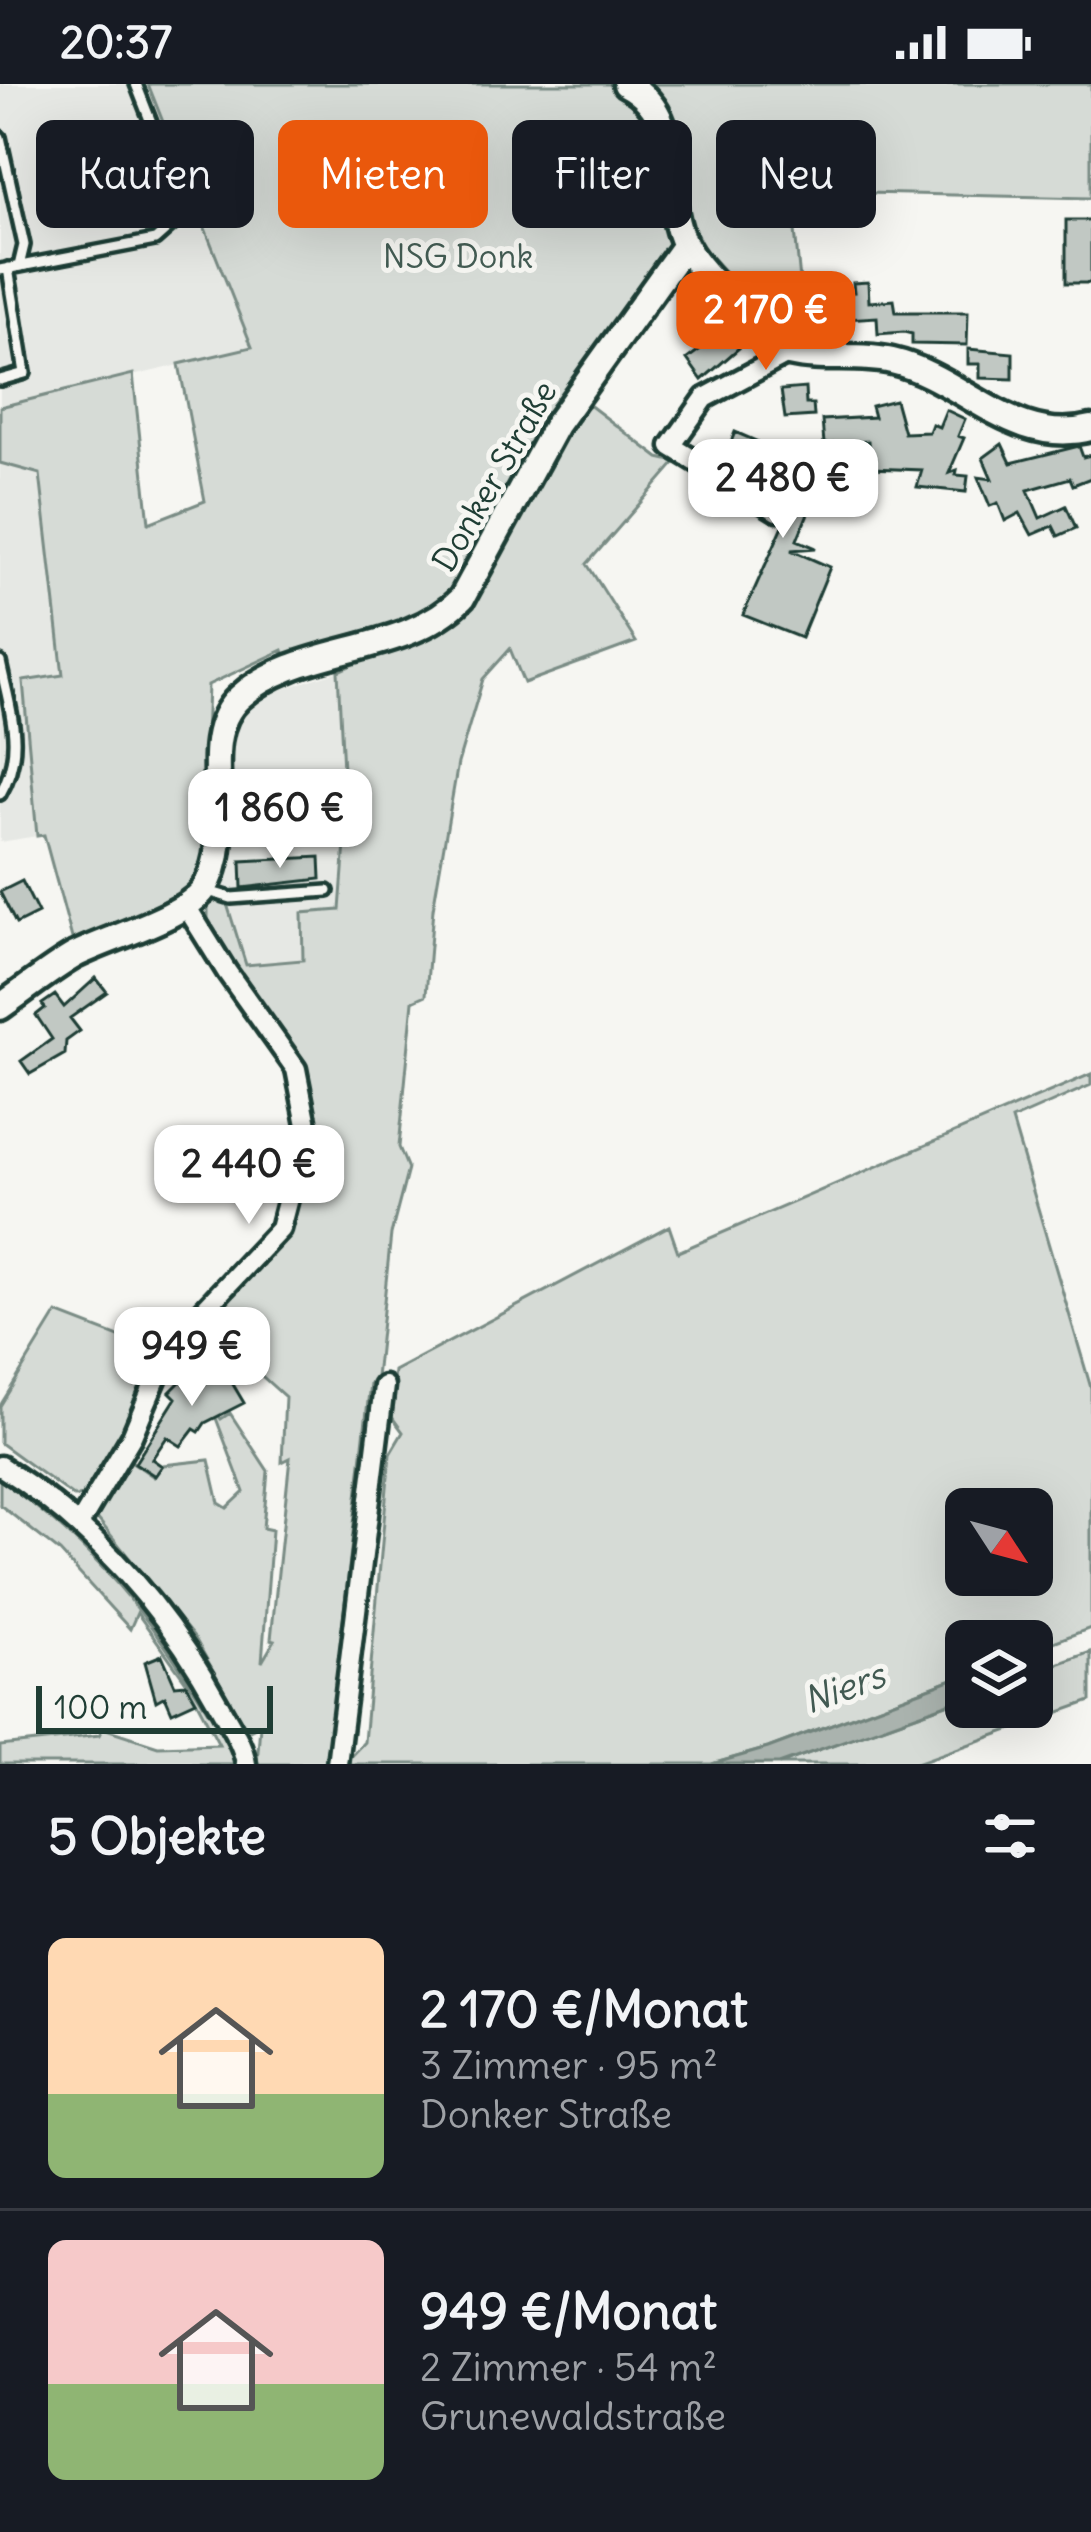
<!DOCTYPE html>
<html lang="de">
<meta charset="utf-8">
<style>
body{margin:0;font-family:Delius,sans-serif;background:#20242c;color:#f1f3f6;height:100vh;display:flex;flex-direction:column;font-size:45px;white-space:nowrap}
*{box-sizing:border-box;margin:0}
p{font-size:39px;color:#9ea1a6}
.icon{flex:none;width:66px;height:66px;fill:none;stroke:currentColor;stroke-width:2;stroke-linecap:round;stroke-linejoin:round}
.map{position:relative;height:1680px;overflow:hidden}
.side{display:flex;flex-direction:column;background:#171b24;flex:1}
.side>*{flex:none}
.guide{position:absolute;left:36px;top:36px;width:1020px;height:108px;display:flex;gap:24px}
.needle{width:78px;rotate:126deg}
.controls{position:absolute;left:945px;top:1404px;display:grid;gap:24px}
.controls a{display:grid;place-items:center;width:108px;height:108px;border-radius:18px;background:#171b24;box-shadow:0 12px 48px #0002;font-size:60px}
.scale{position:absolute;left:36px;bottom:30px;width:237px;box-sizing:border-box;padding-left:12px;border:6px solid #1f3d34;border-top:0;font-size:33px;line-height:42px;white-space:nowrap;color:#1f3d34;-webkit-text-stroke:9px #f6f6f2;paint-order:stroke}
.price{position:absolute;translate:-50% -102px;padding:0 27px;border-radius:24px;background:#fff;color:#222;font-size:39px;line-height:78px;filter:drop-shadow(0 3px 6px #0008)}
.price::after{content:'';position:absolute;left:50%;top:72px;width:36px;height:27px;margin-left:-18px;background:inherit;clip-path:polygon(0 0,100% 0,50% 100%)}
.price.on{background:#ea580c;color:#fff}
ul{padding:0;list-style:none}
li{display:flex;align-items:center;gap:36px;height:300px;padding:0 48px}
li+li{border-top:3px solid #363941}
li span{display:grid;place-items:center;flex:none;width:336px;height:240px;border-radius:18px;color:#555}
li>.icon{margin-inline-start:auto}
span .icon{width:144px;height:144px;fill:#fffc;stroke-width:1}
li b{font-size:51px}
h2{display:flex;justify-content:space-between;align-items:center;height:144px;padding:0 48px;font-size:51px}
.pill{padding:0 42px;border-radius:18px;background:#171b24;box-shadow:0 12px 48px #0002;font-size:42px;line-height:108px}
.pill.on{background:#ea580c;color:#fff}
.status{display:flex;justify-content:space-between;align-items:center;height:84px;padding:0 60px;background:#171b24;direction:ltr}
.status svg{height:33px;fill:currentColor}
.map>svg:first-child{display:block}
.built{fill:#e6e8e4}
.green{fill:#d6dbd6;stroke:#7a8c85;stroke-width:3;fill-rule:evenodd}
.water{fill:#aab3ae;stroke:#72847d;stroke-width:3}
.building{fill:#c1c8c3;stroke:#1f3d34;stroke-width:3}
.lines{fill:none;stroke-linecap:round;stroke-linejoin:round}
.lane-casing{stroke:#1f3d34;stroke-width:18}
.street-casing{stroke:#1f3d34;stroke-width:27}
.secondary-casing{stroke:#1f3d34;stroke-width:33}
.lane{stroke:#f6f6f2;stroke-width:9}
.street{stroke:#f6f6f2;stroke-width:18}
.secondary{stroke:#f6f6f2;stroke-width:24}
.labels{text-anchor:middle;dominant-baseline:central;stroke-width:10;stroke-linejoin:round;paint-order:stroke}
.park-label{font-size:33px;fill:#445d54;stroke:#f6f6f2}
.street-label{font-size:33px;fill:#1f3d34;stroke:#f6f6f2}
.water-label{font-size:36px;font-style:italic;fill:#425a52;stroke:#f6f6f2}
</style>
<div class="status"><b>20:37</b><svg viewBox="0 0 49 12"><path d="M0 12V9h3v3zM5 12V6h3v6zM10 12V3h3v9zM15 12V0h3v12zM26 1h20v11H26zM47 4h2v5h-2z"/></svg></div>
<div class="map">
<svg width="1091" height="1680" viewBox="0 0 1091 1680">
<rect width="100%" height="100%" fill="#f6f6f2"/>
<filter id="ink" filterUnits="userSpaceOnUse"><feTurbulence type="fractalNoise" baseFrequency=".00833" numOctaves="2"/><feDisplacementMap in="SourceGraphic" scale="24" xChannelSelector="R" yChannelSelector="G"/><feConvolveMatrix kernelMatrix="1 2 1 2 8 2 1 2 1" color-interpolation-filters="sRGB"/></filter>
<g filter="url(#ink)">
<!-- built -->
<path class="built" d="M 0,0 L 148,0 L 252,264 L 0,323 Z
M 0,379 L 40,390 L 63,591 L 23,597 L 37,752 L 0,758 Z
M 338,587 L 346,746 L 340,827 L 304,876 L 245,881 L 223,807 L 229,778 L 223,663 L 242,625 L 258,613 Z"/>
<!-- green -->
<path class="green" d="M 148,0 L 1091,0 L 1091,114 L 865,109 L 860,61 L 837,89 L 793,126 L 806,258 L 726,189 L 688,147 L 625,227 L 510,399 L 438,526 L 346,552 L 286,576 L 283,566 L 208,601 L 206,656 L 213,762 L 198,800 L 79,859 L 73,858 L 44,751 L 37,752 L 23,597 L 63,591 L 40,390 L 0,379 L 0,323 L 133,290 L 149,439 L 205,417 L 179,280 L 252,263 Z
M 584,317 L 659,374 L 676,378 L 587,480 L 636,558 L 524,599 L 510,565 L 483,595 L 458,679 L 433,825 L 426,911 L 413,917 L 399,1063 L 408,1085 L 391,1150 L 376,1294 L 370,1299 L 328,1669 L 347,1676 L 364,1658 L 390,1370 L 403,1348 L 389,1329 L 394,1287 L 669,1142 L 678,1168 L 1091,990 L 1091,1001 L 1012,1036 L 1091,1304 L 1091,1544 L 1032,1566 L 1032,1557 L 966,1557 L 966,1590 L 768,1664 L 712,1680 L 257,1680 L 260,1641 L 247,1647 L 196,1556 L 92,1428 L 125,1373 L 154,1393 L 163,1381 L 209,1376 L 219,1419 L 227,1424 L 244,1408 L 211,1321 L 221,1335 L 230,1329 L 268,1387 L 263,1444 L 272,1446 L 262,1578 L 275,1556 L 271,1555 L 290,1374 L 282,1378 L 285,1313 L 224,1258 L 228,1246 L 207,1227 L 269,1167 L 320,1039 L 208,845 L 208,822 L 223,807 L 246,881 L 303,876 L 302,829 L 340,826 L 346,746 L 338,587 L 449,539 L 560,349 ZM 966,1425 L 1032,1425 L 1032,1491 L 966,1491 Z
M 206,1218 L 89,1412 L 74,1413 L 0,1359 L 0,1322 L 57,1229 L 160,1269 Z
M 0,1396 C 95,1462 149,1531 209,1629 L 214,1629 L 237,1680 L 0,1680 L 0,1662 L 99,1651 L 103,1644 L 158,1662 L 219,1660 L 187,1599 L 137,1529 L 130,1545 L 60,1468 L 0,1421 Z
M 1091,1568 L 1091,1617 L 914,1680 L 779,1680 L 966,1613 L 966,1623 L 1032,1623 L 1032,1589 Z"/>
<!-- water -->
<path class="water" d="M 966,1590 L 966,1613 L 779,1680 L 712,1680 L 768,1664 Z"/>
<!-- building -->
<path class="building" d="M 1066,136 L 1091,136 L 1091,199 L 1066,199 Z
M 868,198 L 869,218 L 894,216 L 896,228 L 968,228 L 967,261 L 912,260 L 912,250 L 904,248 L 878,250 L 877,233 L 830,236 L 828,210 L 854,208 L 853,199 Z
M 718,235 L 739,264 L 702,296 L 687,275 L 714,255 L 706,244 Z
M 968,265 L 1013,269 L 1013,295 L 980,294 L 980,280 L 968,280 Z
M 805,304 L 806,320 L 813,320 L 814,332 L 785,334 L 781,306 Z
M 895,316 L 904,349 L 929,348 L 932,340 L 939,343 L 946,326 L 965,335 L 958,352 L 964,354 L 949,389 L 957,386 L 956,391 L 968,392 L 966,408 L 917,403 L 922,386 L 870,384 L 868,357 L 824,360 L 822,336 L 874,333 L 871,322 Z
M 735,348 L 756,357 L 753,364 L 823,393 L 797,456 L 816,464 L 791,466 L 830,483 L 801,554 L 743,531 L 790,426 L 784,416 L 723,378 Z
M 1002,360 L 1011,379 L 1079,362 L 1083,373 L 1091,371 L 1091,394 L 1073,401 L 1070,394 L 1028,406 L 1040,434 L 1066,422 L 1076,444 L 1058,452 L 1053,442 L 1032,451 L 1020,429 L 1005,437 L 998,419 L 990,422 L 978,393 L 992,395 L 983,374 Z
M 320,773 L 321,795 L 242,804 L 241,777 Z
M 22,797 L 38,829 L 16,840 L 0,808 Z
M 96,894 L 107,908 L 70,934 L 80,947 L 66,957 L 65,970 L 30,990 L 21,977 L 52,955 L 36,931 L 45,924 L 42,920 L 55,911 L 64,923 Z
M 207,1271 L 228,1292 L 244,1319 L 205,1339 L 199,1348 L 194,1345 L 181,1362 L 167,1353 L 152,1375 L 162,1382 L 155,1392 L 135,1379 L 176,1314 L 170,1308 Z
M 162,1571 L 175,1601 L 186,1600 L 196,1617 L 172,1628 L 165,1612 L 156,1617 L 145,1578 Z"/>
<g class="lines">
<defs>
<path id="lane" d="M 0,53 L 24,161 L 19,182
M 0,186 L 155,156 L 173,140 L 179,110 L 136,0
M 0,296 L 25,289 L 8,184
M 0,578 C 10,627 26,665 0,710
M 223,728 L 338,732
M 208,807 L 231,814 L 328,807"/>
<path id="street" d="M 777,427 L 671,362 L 705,314 L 789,269
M 0,1382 C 93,1441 166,1524 219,1621 C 229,1640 243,1659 246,1680
M 79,1441 L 132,1352 L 164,1276 L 183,1248 L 280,1145 L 307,1041 L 296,985 L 227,888 L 186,822
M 337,1680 L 384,1302"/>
<path id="secondary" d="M 626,0 C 689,33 658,108 685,161 C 704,198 759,238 789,269 C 823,277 857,269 892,277 C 962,293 1013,364 1091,344
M 0,923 C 25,906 49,886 75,871 C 108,854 185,833 204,805 C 242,747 190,658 240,613 C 299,559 404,573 462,514 L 556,341 L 685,161"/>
</defs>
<!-- lane casing -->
<use href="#lane" class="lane-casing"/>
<!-- street casing -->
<use href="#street" class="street-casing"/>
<!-- secondary casing -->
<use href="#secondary" class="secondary-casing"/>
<!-- lane -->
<use href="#lane" class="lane"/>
<!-- street -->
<use href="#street" class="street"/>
<!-- secondary -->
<use href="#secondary" class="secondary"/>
</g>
</g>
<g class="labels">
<!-- park labels -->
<g class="park-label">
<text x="458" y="172">NSG Donk</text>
</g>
<!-- street labels -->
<g class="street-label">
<text transform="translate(494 392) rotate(-60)">Donker Straße</text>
</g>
<!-- water labels -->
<g class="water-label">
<text transform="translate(844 1604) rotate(-20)">Niers</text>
</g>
</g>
</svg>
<div class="controls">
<a><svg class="needle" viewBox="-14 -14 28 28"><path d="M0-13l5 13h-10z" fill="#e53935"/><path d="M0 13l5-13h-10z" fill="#9ea1a6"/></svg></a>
<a><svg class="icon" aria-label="layers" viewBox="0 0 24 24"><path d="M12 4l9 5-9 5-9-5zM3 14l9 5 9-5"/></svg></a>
</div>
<div class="scale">100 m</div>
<b class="price on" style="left:766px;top:289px">2 170 €</b>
<b class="price" style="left:783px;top:457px">2 480 €</b>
<b class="price" style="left:280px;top:787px">1 860 €</b>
<b class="price" style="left:249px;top:1143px">2 440 €</b>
<b class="price" style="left:192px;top:1325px">949 €</b>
<div class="guide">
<a class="pill">Kaufen</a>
<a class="pill on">Mieten</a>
<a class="pill">Filter</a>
<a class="pill">Neu</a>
</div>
</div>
<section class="side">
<h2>5 Objekte<svg class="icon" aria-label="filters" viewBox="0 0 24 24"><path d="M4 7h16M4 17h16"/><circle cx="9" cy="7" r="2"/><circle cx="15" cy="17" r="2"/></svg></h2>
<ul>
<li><span style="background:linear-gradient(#ffd9b3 65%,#8fb573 0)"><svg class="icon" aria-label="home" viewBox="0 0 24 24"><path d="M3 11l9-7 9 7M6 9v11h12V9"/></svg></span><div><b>2 170 €/Monat</b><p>3 Zimmer · 95 m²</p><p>Donker Straße</p></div></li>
<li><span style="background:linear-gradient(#f6c9c9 60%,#8fb573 0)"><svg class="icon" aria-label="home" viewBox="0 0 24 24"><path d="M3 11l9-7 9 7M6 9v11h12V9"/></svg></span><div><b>949 €/Monat</b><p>2 Zimmer · 54 m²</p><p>Grunewaldstraße</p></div></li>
</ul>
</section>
